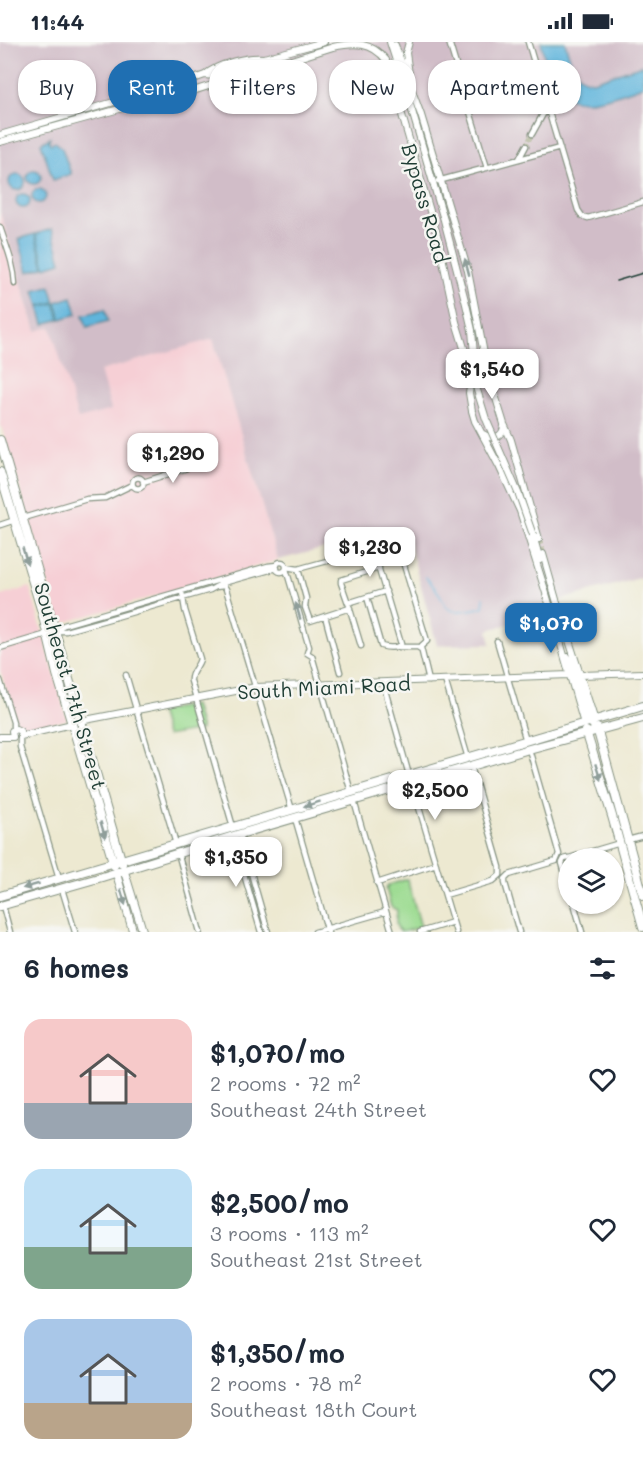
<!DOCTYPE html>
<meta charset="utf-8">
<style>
body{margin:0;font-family:Mali,sans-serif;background:#f2f2f3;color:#1f2937;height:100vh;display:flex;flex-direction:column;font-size:22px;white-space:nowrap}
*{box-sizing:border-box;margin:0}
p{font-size:20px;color:#747a83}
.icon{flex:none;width:33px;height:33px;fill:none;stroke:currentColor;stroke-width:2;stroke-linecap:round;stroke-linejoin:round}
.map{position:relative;height:890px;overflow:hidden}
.sheet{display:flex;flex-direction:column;background:#fff;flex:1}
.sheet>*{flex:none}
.guide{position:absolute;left:18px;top:18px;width:608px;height:54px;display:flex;gap:12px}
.fabs{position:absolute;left:558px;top:806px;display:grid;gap:12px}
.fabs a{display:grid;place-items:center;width:66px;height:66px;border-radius:50%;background:#fff;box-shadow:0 2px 4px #0004;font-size:30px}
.price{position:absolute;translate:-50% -51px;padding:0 14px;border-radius:12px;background:#fff;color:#222;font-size:20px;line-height:39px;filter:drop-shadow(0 2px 3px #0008)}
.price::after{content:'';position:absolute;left:50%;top:36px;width:18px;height:14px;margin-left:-9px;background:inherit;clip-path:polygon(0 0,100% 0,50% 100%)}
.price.active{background:#1f6fb2;color:#fff}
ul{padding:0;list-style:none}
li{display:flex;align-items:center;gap:18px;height:150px;padding:0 24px}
li span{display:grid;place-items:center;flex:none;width:168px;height:120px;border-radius:18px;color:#555}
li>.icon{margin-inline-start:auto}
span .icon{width:72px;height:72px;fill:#fffc;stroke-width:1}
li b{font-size:26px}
h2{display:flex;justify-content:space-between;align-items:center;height:72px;padding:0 24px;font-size:26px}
.pill{padding:0 21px;border-radius:24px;background:#fff;box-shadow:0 2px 4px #0004;font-size:21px;line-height:54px}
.pill.active{background:#1f6fb2;color:#fff}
.status{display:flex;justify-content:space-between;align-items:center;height:42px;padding:0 30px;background:#fff;direction:ltr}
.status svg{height:16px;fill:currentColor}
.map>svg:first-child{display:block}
.built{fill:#f6cfd5}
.industrial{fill:#d1bdc8}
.green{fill:#9cdb91;stroke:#5e8c62;stroke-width:1.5}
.water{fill:#60b5dc;stroke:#407988;stroke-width:1.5}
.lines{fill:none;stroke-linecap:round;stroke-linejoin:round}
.stream{stroke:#60b5dc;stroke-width:1.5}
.minor-tunnel{stroke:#c4c7b2;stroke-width:4.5;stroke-dasharray:4.5 2;stroke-linecap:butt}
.tertiary-tunnel{stroke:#c4c7b2;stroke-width:6;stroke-dasharray:6 3;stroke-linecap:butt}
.minor-casing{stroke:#869382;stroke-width:7}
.tertiary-casing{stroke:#869382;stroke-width:8}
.secondary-casing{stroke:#869382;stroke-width:9}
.primary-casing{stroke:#869382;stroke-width:10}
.minor{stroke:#fff;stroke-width:4.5}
.tertiary{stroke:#fff;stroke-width:6}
.secondary{stroke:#fff;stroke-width:7}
.primary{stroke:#fff;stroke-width:8}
.rail{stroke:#1f3d34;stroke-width:1.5}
.tertiary-bridge-casing{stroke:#869382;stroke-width:8;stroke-linecap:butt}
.tertiary-bridge{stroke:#fff;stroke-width:6}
.oneway{fill:#8f9e9a}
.labels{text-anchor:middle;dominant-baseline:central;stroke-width:5;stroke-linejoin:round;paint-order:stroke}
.street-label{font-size:20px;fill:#1f3d34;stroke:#f6f6f2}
</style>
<div class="status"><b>11:44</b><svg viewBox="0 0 49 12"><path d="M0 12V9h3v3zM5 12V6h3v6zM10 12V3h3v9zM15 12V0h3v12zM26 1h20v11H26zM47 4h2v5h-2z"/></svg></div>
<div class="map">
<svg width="643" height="890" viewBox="0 0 643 890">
<rect width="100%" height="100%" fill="#f6f6f2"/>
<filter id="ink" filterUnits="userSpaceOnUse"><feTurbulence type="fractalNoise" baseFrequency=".0167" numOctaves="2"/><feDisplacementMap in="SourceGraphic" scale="12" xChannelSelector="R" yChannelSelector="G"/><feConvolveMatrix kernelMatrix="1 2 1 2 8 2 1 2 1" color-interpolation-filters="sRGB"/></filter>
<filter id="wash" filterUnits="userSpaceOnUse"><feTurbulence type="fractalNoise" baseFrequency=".008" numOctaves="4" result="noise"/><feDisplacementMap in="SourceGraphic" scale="24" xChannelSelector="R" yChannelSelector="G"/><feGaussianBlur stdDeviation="1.35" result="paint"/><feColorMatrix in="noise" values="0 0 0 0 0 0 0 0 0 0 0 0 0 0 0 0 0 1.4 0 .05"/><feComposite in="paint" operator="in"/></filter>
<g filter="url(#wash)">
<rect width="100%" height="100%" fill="#ede9d1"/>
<!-- built -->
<path class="built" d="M 0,170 L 36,289 L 50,285 L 100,329 L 213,296 L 278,518 L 60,582 L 0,380 Z
M 30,545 L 67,678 L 19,688 L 0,628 L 0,554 Z"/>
<!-- industrial -->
<path class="industrial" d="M 0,0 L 643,0 L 643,535 L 546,562 L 551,582 L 529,589 L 525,577 L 488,588 L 491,602 L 437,603 L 405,486 L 278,518 L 213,297 L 100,329 L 111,368 L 78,377 L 51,285 L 36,289 L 0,170 Z"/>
<!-- green -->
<path class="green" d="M 194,663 L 201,688 L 166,694 L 159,669 Z
M 407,837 L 421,885 L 401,890 C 393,884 397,875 397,868 L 391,865 L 386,846 L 389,843 Z"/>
<!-- water -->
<path class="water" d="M 541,0 L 565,0 C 570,16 573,39 593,39 L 643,23 L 643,44 C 615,53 572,74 553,41 C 547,29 544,13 541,0 Z
M 50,96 L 49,100 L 51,102 L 55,100 L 62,106 L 71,132 L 53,138 L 41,101 Z
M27 135a7 7 0 1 1 14 0a7 7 0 1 1-14 0Z
M9 140a8 8 0 1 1 16 0a8 8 0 1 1-16 0Z
M32 154a7 7 0 1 1 14 0a7 7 0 1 1-14 0Z
M16 159a7 7 0 1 1 14 0a7 7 0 1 1-14 0Z
M 52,187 L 61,220 L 45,225 L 36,192 Z
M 35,192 L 44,225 L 28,230 L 19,197 Z
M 50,244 L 55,260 L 39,264 L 34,248 Z
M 72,255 L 77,272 L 61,277 L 56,260 Z
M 55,261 L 60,277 L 44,282 L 39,265 Z
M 105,267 L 108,279 L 87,285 L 83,273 Z"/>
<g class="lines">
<!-- stream -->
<path class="stream" d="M 426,535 C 429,540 434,544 438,550 C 442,555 444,563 449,567 C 455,572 475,567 483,565 L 484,555"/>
</g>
</g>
<g filter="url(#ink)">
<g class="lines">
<!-- minor-tunnel -->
<path class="minor-tunnel" d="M 526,104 L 532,92"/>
<!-- tertiary-tunnel -->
<path class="tertiary-tunnel" d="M 539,497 L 543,512"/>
<defs>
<path id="minor" d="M 449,0 L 487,126
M 528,0 L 578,168 L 582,174 L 588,176 L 643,160
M 532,92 L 547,65
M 519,117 L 526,104
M 438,139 L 560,106
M 0,185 C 6,204 14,221 15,242
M132.5 441a5.5 5.5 0 1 1 11 0a5.5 5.5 0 1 1-11 0Z
M 143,440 L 197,423
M 23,476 L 87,457 L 105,456 L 132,443
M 0,483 L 15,478
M 372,504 L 401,602 C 396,607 388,606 381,604 L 367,555 L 348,561 L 341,541 L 341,538 L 379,526
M276 525a5 5 0 1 1 10 0a5 5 0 1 1-10 0Z
M 286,525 L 298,527 L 305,525 L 338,516 L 346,511 L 393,498 L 397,500 L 427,599 L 419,606
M 286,527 L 309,605 L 307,611 L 312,614 L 351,750
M 298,527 L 306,556 L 305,565 L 310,579 L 350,566
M 215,545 L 224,544 L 226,547 L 292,768
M 182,550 L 185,568 L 200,617 C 198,626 190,629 191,639 L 233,785
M 367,555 L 386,549
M 349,564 L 361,604
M 325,574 L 340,630
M 57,589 L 66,589 L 109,577 L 210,548 L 223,541 L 277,526
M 497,599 L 526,699
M 399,605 L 418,605 L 421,606 L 429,639
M 0,606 L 47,592 L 64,583 L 268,524 L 277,523
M 126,633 L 176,802
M 0,638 L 13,680 L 13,688
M 445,638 L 468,716
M 383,641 L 409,733
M 20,696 L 20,705 L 59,836
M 412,742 L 456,890
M 354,759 L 392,890
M 295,776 L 328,890
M 240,792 L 268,890
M 233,795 L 261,890
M 628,798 L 643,794
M 178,811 L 200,890
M 568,816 L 564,817 L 562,821 L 568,843
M 569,816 L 620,801
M 377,841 L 436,822
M 62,847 L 75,890
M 445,853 L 493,839 L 500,833 L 500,825 L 471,724
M 574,861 L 582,890
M 3,864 L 10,890
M 315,890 L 385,870
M 420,890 L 453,880
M 519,890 L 505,841 L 505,837 L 509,833 L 556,819 L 559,812 L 529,707"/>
<path id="tertiary" d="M 390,0 L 410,62 L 444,178 L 466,262 L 472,288 L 474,313 L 474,325 L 469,351 L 472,369 L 475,379 L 499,424 L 520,469 L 545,548 L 584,682
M 395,3 L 421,73 L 468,229 L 487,327 L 504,382 L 511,398 L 539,497
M 247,25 L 257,22 L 264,16
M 409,32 L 406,11 L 409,0
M 205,33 L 213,34 L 239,27
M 0,93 L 121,58 L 138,62 L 161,59 L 333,5 C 355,0 372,0 386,18 L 439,200 L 444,224
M 0,100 L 123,66 L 128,60 L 205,33 C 218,22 247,14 264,16 L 324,0
M 471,338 L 480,333 L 489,336
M 483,392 C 493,399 503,395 504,384
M 533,493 L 540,518
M 543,512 L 557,561 L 595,679
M 568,615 L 572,625 L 589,680 L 598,689
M 581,633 L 643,631
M 80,679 L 256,645 L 569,633
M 21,694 L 72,682
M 0,695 L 13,695
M 13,695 L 12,689 L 16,687 L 20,689 L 21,694"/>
<path id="secondary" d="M 124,828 L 143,890
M 116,830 L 133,890"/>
<path id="primary" d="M 0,398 L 122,821
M 0,430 L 42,570 L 57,632 L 114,823
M 597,686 L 643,853
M 586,689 L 612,774 L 643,885
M 0,854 L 643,664
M 0,864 L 102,835 L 240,792 L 529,707 L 643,676"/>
</defs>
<!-- minor casing -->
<use href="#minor" class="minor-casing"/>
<!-- tertiary casing -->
<use href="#tertiary" class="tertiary-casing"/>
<!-- secondary casing -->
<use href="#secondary" class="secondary-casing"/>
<!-- primary casing -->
<use href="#primary" class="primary-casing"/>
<!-- minor -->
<use href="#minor" class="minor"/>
<!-- tertiary -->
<use href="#tertiary" class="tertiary"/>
<!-- secondary -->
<use href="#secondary" class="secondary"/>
<!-- primary -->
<use href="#primary" class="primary"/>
<!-- rail -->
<path class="rail" d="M 616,239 L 643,231"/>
<defs>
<path id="tertiary-bridge" d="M 444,224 L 456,280 L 486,377 L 519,453 L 533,493"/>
</defs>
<!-- tertiary-bridge casing -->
<use href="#tertiary-bridge" class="tertiary-bridge-casing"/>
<!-- tertiary-bridge -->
<use href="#tertiary-bridge" class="tertiary-bridge"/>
</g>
<!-- one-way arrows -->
<defs><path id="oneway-solid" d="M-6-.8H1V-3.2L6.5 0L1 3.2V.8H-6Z" transform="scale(1.5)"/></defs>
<g class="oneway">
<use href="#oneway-solid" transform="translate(467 225) rotate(-105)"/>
<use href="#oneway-solid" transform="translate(25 514) rotate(73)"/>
<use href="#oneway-solid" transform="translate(298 569) rotate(-106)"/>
<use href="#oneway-solid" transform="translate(598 730) rotate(72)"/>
<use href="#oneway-solid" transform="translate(312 762) rotate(163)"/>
<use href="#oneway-solid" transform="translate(103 788) rotate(73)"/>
<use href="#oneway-solid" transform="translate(31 844) rotate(164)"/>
<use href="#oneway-solid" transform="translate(123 855) rotate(74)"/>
</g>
</g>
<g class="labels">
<!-- street labels -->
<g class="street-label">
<text transform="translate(426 161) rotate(74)">Bypass Road</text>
<text transform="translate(71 644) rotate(74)">Southeast 17th Street</text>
<text transform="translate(324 645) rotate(-3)">South Miami Road</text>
</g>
</g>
</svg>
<div class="fabs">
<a><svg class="icon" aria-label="layers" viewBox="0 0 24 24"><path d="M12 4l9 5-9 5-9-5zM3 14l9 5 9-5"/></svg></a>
</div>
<b class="price" style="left:492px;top:358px">$1,540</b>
<b class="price" style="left:173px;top:442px">$1,290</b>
<b class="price" style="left:370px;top:536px">$1,230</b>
<b class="price active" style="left:551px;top:612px">$1,070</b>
<b class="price" style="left:435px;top:779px">$2,500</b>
<b class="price" style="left:236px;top:846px">$1,350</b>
<div class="guide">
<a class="pill">Buy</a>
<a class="pill active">Rent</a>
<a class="pill">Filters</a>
<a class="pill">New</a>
<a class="pill">Apartment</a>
</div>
</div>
<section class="sheet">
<h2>6 homes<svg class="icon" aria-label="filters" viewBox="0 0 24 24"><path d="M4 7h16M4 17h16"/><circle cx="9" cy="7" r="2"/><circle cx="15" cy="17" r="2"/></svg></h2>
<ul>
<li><span style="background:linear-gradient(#f6c9c9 70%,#9aa5b1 0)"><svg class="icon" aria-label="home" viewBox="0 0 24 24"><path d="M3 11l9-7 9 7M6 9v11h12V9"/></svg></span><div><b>$1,070/mo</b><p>2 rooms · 72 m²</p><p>Southeast 24th Street</p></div><svg class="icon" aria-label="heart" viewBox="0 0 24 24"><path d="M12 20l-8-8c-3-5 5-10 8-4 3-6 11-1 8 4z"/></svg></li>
<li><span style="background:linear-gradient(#bfe0f5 65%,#7fa58c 0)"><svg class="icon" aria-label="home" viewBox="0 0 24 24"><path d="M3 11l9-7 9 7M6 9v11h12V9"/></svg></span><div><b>$2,500/mo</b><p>3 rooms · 113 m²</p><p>Southeast 21st Street</p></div><svg class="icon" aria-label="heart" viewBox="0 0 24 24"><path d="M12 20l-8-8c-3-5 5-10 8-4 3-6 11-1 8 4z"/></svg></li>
<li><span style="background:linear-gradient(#a9c7e8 70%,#b9a48a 0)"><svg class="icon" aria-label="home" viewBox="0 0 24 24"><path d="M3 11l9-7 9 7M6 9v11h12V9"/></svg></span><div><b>$1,350/mo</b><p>2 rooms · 78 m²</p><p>Southeast 18th Court</p></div><svg class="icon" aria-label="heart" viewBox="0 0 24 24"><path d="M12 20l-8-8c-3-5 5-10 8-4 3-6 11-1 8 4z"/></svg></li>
</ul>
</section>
